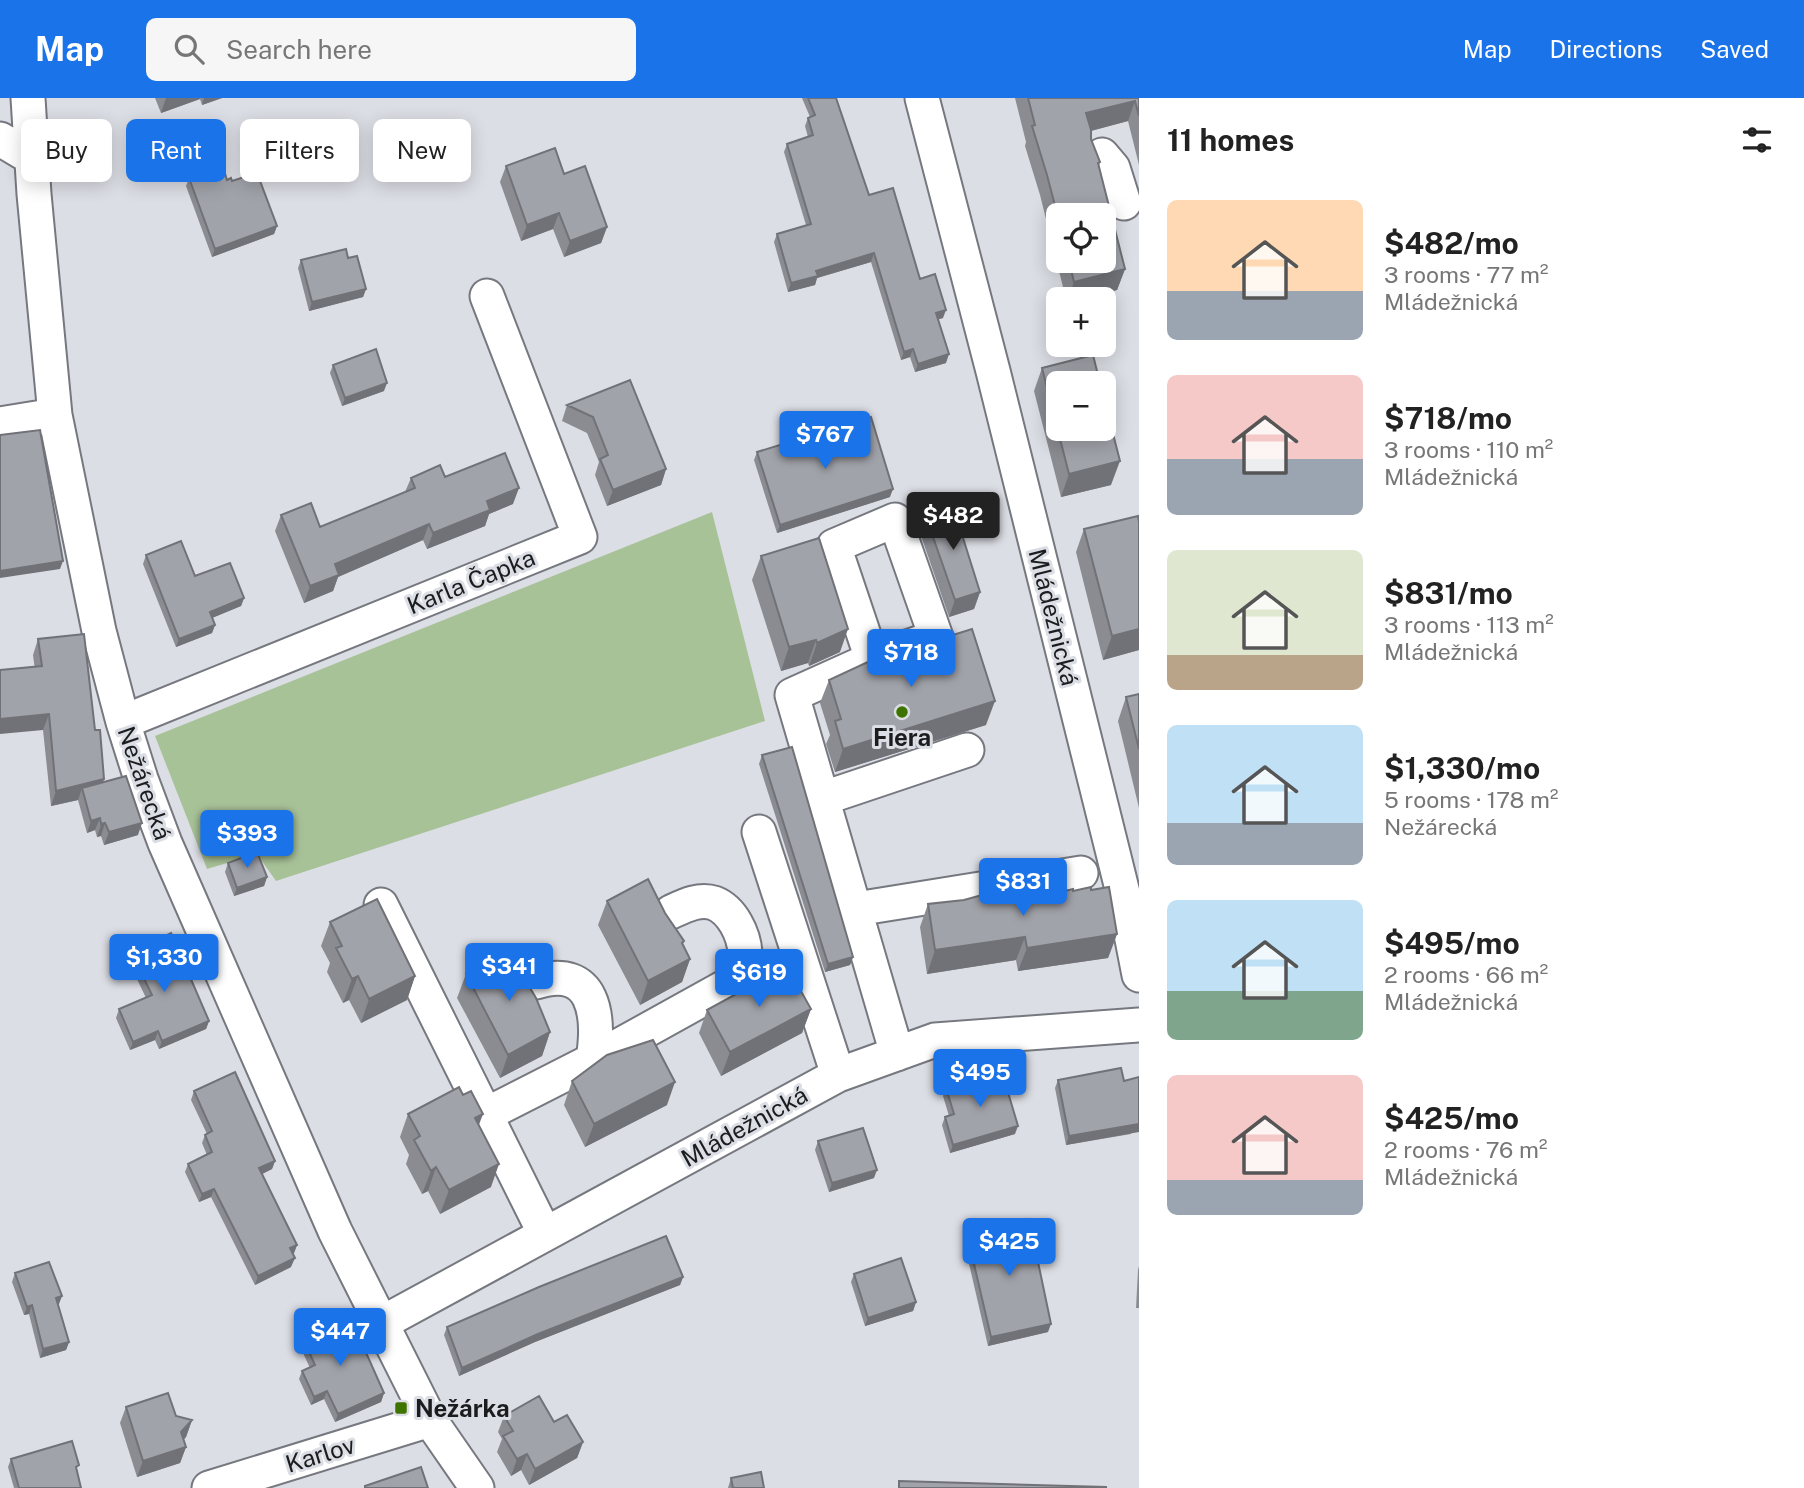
<!DOCTYPE html>
<meta charset="utf-8">
<style>
body{margin:0;font-family:"Public Sans",sans-serif;background:#f6f6f6;color:#222;height:100vh;display:flex;flex-direction:column;font-size:26px;white-space:nowrap}
*{box-sizing:border-box;margin:0}
p{font-size:23px;color:#767676}
.icon{flex:none;width:38px;height:38px;fill:none;stroke:currentColor;stroke-width:2;stroke-linecap:round;stroke-linejoin:round}
.map{position:relative;flex:1;overflow:hidden}
.sheet{display:flex;flex-direction:column;background:#fff;width:665px}
.sheet>*{flex:none}
.banner{position:absolute;left:21px;top:21px;width:665px;height:63px;display:flex;gap:14px}
.buttons{position:absolute;left:1046px;top:105px;display:grid;gap:14px}
.buttons a{display:grid;place-items:center;width:70px;height:70px;border-radius:10px;background:#fff;box-shadow:0 4px 18px #0003;font-size:35px}
.price{position:absolute;translate:-50% -60px;padding:0 16px;border-radius:7px;background:#1a73e8;color:#fff;font-size:23px;line-height:46px;filter:drop-shadow(0 2px 4px #0008)}
.price::after{content:'';position:absolute;left:50%;top:42px;width:21px;height:16px;margin-left:-10px;background:inherit;clip-path:polygon(0 0,100% 0,50% 100%)}
.price.on{background:#222;color:#fff}
ul{padding:0;list-style:none}
li{display:flex;align-items:center;gap:21px;height:175px;padding:0 28px}
li span{display:grid;place-items:center;flex:none;width:196px;height:140px;border-radius:10px;color:#555}
li>.icon{margin-inline-start:auto}
span .icon{width:84px;height:84px;fill:#fffc;stroke-width:1}
li b{font-size:30px}
h2{display:flex;justify-content:space-between;align-items:center;height:84px;padding:0 28px;font-size:30px}
.pill{padding:0 24px;border-radius:10px;background:#fff;box-shadow:0 4px 18px #0003;font-size:24px;line-height:63px}
.pill.on{background:#1a73e8;color:#fff}
header{display:flex;align-items:center;gap:42px;box-sizing:border-box;height:98px;padding:0 35px;background:#1a73e8;color:#fff}
header strong{font-size:33px}
nav{display:flex;gap:38px;margin-inline-start:auto;font-size:24px}
.search{width:490px;height:63px;background:#f6f6f6;display:flex;align-items:center;gap:18px;box-sizing:border-box;padding:0 24px;border-radius:10px;color:#767676;font-size:26px}
main{display:flex;flex:1;min-height:0}
.map>svg:first-child{display:block}
.green{fill:#a8c298}
.lines{fill:none;stroke-linecap:round;stroke-linejoin:round}
.minor-casing{stroke:#76787f;stroke-width:37}
.minor{stroke:#fff;stroke-width:33}
.wall{fill:#8a8c92;fill-rule:evenodd}
.shaded-wall{fill:#717277}
.building{fill:#a1a3aa;stroke:#717277;stroke-width:2}
.poi-dot{fill:#3e7300;stroke:#dcdee5;stroke-width:2.5}
.labels{text-anchor:middle;dominant-baseline:central;stroke-width:6;stroke-linejoin:round;paint-order:stroke}
.street-label{font-size:24px;fill:#1b1c1e;stroke:#dcdee5}
.poi-label{font-size:24px;font-weight:bold;fill:#1b1c1e;stroke:#dcdee5}
</style>
<header>
<strong>Map</strong>
<div class="search"><svg class="icon" aria-label="search" viewBox="0 0 24 24"><circle cx="10" cy="10" r="6"/><path d="M15 15l6 6"/></svg>Search here</div>
<nav><a>Map</a><a>Directions</a><a>Saved</a></nav>
</header>
<main>
<div class="map">
<svg width="1139" height="1390" viewBox="0 0 1139 1390">
<rect width="100%" height="100%" fill="#dcdee5"/>
<!-- green -->
<path class="green" d="M 712,414 L 765,623 L 276,783 L 257,756 L 207,771 L 155,638 Z"/>
<g class="lines">
<defs>
<path id="minor" d="M 28,0 L 34,96 L 55,317 L 99,533 L 123,624 L 141,681 L 165,745 L 335,1133 L 430,1322 L 477,1390
M 922,0 L 993,273 L 1123,795 L 1139,877
M 0,41 L 32,60
M 1102,57 L 1113,70 L 1124,105
M 0,326 L 55,317
M 872,561 L 834,448 L 895,422 L 936,539 L 872,561 L 792,597 L 897,956
M 123,624 L 580,439 L 487,198
M 824,700 L 967,652
M 759,734 L 838,977
M 381,807 L 545,1136
M 856,811 L 1081,775
M 536,884 C 595,866 600,918 593,962
M 487,1016 L 593,962 L 732,885 C 738,876 745,867 745,855 C 744,836 732,812 714,805 C 699,800 684,808 671,814
M 380,1226 L 838,977 L 935,942 L 1139,927
M 209,1390 L 430,1322"/>
</defs>
<!-- minor casing -->
<use href="#minor" class="minor-casing"/>
<!-- minor -->
<use href="#minor" class="minor"/>
</g>
<!-- wall -->
<path class="wall" d="M 155,0 L 222,0 L 202,7 L 200,1 L 161,15 Z
M 802,0 L 836,0 L 869,97 L 943,220 L 938,221 L 946,265 L 915,274 L 910,259 L 901,262 L 871,164 L 817,180 L 815,187 L 788,194 L 774,144 L 777,136 L 806,127 L 784,54 L 787,46 L 808,39 L 805,28 L 808,20 L 810,19 Z
M 1015,0 L 1139,0 L 1139,67 L 1128,23 L 1091,33 L 1091,41 L 1100,64 L 1099,68 L 1125,171 L 1117,192 L 1079,201 L 1066,201 L 1040,97 L 1025,48 L 1026,44 ZM 1059,117 L 1104,163 L 1059,163 Z
M 506,68 L 564,76 L 607,129 L 601,145 L 564,159 L 553,131 L 521,143 L 500,84 Z
M 189,80 L 232,83 L 277,128 L 274,136 L 212,159 L 186,88 Z
M 348,160 L 366,191 L 363,199 L 309,213 L 298,170 L 301,162 Z
M 333,267 L 384,293 L 342,308 L 330,275 Z
M 1042,270 L 1111,387 L 1061,399 L 1034,293 Z
M 630,282 L 666,371 L 661,387 L 607,408 L 595,377 L 599,364 L 587,335 L 562,323 L 567,307 Z
M 757,354 L 890,399 L 777,435 L 754,362 Z
M 445,379 L 513,406 L 489,416 L 485,428 L 427,451 L 423,442 L 338,479 L 333,493 L 304,505 L 275,433 L 281,417 L 320,429 L 405,394 L 411,380 Z
M 925,416 L 980,494 L 974,511 L 949,519 L 919,432 Z
M 1139,424 L 1139,552 L 1103,562 L 1076,454 L 1084,431 Z
M 146,457 L 244,500 L 241,508 L 212,520 L 215,527 L 212,535 L 176,549 L 143,466 Z
M 761,458 L 840,554 L 809,568 L 808,565 L 781,573 L 752,482 Z
M 38,541 L 95,632 L 104,681 L 103,684 L 138,737 L 104,747 L 101,738 L 97,739 L 95,732 L 87,735 L 78,702 L 51,708 L 43,632 L 33,557 Z
M 829,582 L 986,627 L 835,674 L 826,646 L 830,637 L 820,605 Z
M 1139,596 L 1139,710 L 1118,623 L 1126,599 Z
M 762,657 L 853,859 L 850,867 L 825,874 L 759,666 Z
M 228,765 L 267,779 L 264,788 L 234,798 L 225,774 Z
M 1091,792 L 1117,836 L 1108,860 L 1018,873 L 1016,862 L 927,876 L 920,829 L 928,806 L 964,802 L 1000,794 L 1020,802 Z
M 607,803 L 683,847 L 690,861 L 682,884 L 640,907 L 598,827 Z
M 330,824 L 415,878 L 407,902 L 361,925 L 349,902 L 343,905 L 327,874 L 330,865 L 321,848 Z
M 131,854 L 209,923 L 206,931 L 159,951 L 155,942 L 130,952 L 116,920 L 119,911 L 146,900 L 128,862 Z
M 466,876 L 550,934 L 542,958 L 500,980 L 457,900 Z
M 771,878 L 811,911 L 802,935 L 721,978 L 699,935 L 707,912 Z
M 1058,982 L 1124,983 L 1131,1036 L 1066,1047 L 1055,990 Z
M 572,983 L 667,1007 L 585,1049 L 564,1007 Z
M 946,990 L 1015,1036 L 950,1055 L 942,1027 L 945,1019 L 949,1018 L 943,998 Z
M 194,993 L 275,1063 L 272,1071 L 262,1076 L 297,1147 L 294,1155 L 292,1156 L 291,1169 L 255,1187 L 211,1099 L 199,1104 L 185,1074 L 188,1066 L 207,1057 L 202,1045 L 205,1037 L 207,1036 L 191,1002 Z
M 408,1016 L 479,1027 L 491,1089 L 440,1116 L 428,1093 L 422,1096 L 406,1066 L 409,1057 L 400,1039 Z
M 818,1043 L 874,1080 L 829,1094 L 815,1052 Z
M 967,1136 L 1048,1234 L 988,1248 L 964,1144 Z
M 1139,1168 L 1139,1210 L 1136,1210 L 1138,1172 Z
M 15,1175 L 62,1198 L 58,1206 L 69,1244 L 66,1252 L 40,1260 L 29,1216 L 24,1217 L 12,1184 Z
M 854,1176 L 916,1204 L 913,1213 L 865,1228 L 851,1184 Z
M 683,1179 L 680,1187 L 535,1244 L 459,1278 L 444,1237 L 447,1229 Z
M 300,1234 L 332,1242 L 384,1295 L 381,1304 L 335,1324 L 324,1301 L 311,1307 L 299,1281 L 302,1273 L 310,1270 L 297,1242 Z
M 126,1309 L 176,1318 L 192,1322 L 186,1339 L 184,1341 L 186,1349 L 180,1365 L 137,1379 L 120,1325 Z
M 504,1318 L 554,1324 L 583,1344 L 577,1360 L 529,1387 L 521,1372 L 511,1378 L 497,1354 L 502,1341 L 498,1334 Z
M 11,1361 L 77,1373 L 81,1390 L 14,1390 L 8,1369 Z
M 731,1380 L 764,1390 L 728,1390 Z"/>
<!-- shaded-wall -->
<path class="shaded-wall" d="M 166,0 L 200,0 L 200,1 L 161,15 Z
M 204,0 L 222,0 L 202,7 Z
M 1135,3 L 1128,23 L 1079,36 L 1086,15 Z
M 559,115 L 553,131 L 521,143 L 527,127 Z
M 277,128 L 274,136 L 212,159 L 215,151 Z
M 607,129 L 601,145 L 564,159 L 570,143 Z
M 874,155 L 871,164 L 817,180 L 815,187 L 788,194 L 791,185 L 816,173 Z
M 1125,171 L 1117,192 L 1079,201 L 1068,201 L 1074,184 Z
M 366,191 L 363,199 L 309,213 L 312,204 Z
M 946,212 L 943,220 L 933,223 L 936,215 Z
M 913,251 L 910,259 L 901,262 L 904,254 Z
M 949,256 L 946,265 L 915,274 L 918,266 Z
M 387,285 L 384,293 L 342,308 L 345,300 Z
M 1120,363 L 1111,387 L 1061,399 L 1069,376 Z
M 666,371 L 661,387 L 607,408 L 613,392 Z
M 519,390 L 513,406 L 489,416 L 485,428 L 427,451 L 433,435 L 487,403 Z
M 893,391 L 890,399 L 777,435 L 780,427 Z
M 429,426 L 423,442 L 338,479 L 333,493 L 304,505 L 310,488 L 335,466 Z
M 63,463 L 60,471 L 0,480 L 0,473 Z
M 980,494 L 974,511 L 949,519 L 955,502 Z
M 244,500 L 241,508 L 207,522 L 210,514 Z
M 215,527 L 212,535 L 176,549 L 179,541 Z
M 848,531 L 840,554 L 809,568 L 817,545 Z
M 1139,531 L 1139,552 L 1103,562 L 1112,538 Z
M 816,542 L 808,565 L 781,573 L 789,549 Z
M 995,603 L 986,627 L 835,674 L 843,651 Z
M 49,616 L 43,632 L 0,636 L 0,621 Z
M 104,681 L 99,697 L 82,690 L 78,702 L 51,708 L 56,693 Z
M 100,720 L 95,732 L 87,735 L 91,723 Z
M 105,725 L 101,738 L 97,739 L 101,726 Z
M 142,725 L 138,737 L 104,747 L 109,734 Z
M 267,779 L 264,788 L 234,798 L 237,790 Z
M 1117,836 L 1108,860 L 1018,873 L 1027,850 Z
M 1025,839 L 1016,862 L 927,876 L 935,852 Z
M 853,859 L 850,867 L 825,874 L 828,866 Z
M 690,861 L 682,884 L 640,907 L 648,883 Z
M 358,878 L 349,902 L 343,905 L 352,881 Z
M 415,878 L 407,902 L 361,925 L 369,901 Z
M 811,911 L 802,935 L 721,978 L 730,954 Z
M 209,923 L 206,931 L 159,951 L 162,943 Z
M 158,933 L 155,942 L 130,952 L 133,944 Z
M 550,934 L 542,958 L 500,980 L 508,957 Z
M 675,984 L 667,1007 L 585,1049 L 594,1026 Z
M 483,1016 L 474,1040 L 475,1020 Z
M 1139,1026 L 1139,1034 L 1066,1047 L 1069,1038 Z
M 1018,1028 L 1015,1036 L 950,1055 L 953,1047 Z
M 275,1063 L 272,1071 L 256,1079 L 259,1070 Z
M 499,1066 L 491,1089 L 440,1116 L 449,1092 Z
M 436,1069 L 428,1093 L 422,1096 L 431,1073 Z
M 877,1072 L 874,1080 L 829,1094 L 832,1085 Z
M 214,1091 L 211,1099 L 199,1104 L 202,1096 Z
M 297,1147 L 294,1155 L 287,1159 L 290,1150 Z
M 295,1160 L 291,1169 L 255,1187 L 258,1178 Z
M 683,1179 L 680,1187 L 535,1244 L 459,1278 L 462,1270 L 538,1236 Z
M 62,1198 L 59,1206 L 53,1208 L 56,1200 Z
M 916,1204 L 913,1213 L 865,1228 L 868,1220 Z
M 32,1207 L 29,1216 L 24,1217 L 27,1209 Z
M 1051,1226 L 1048,1234 L 988,1248 L 991,1239 Z
M 69,1244 L 66,1252 L 40,1260 L 43,1251 Z
M 327,1293 L 324,1301 L 311,1307 L 314,1299 Z
M 384,1295 L 381,1304 L 335,1324 L 338,1316 Z
M 192,1322 L 186,1339 L 175,1351 L 181,1334 Z
M 583,1344 L 577,1360 L 529,1387 L 535,1371 Z
M 186,1349 L 180,1365 L 137,1379 L 143,1363 Z
M 527,1356 L 521,1372 L 511,1378 L 517,1361 Z"/>
<!-- building -->
<path class="building" d="M 808,0 L 836,0 L 869,97 L 893,90 L 920,181 L 935,176 L 946,212 L 936,215 L 949,256 L 918,266 L 913,251 L 904,254 L 874,155 L 816,173 L 818,178 L 791,185 L 777,136 L 811,126 L 787,46 L 813,37 L 808,20 L 815,17 Z
M 1028,0 L 1139,0 L 1139,18 L 1135,3 L 1086,15 L 1091,32 L 1091,41 L 1100,64 L 1098,65 L 1125,171 L 1074,184 L 1069,163 L 1104,163 L 1104,117 L 1059,117 L 1059,123 L 1047,77 L 1032,28 L 1035,27 Z
M 555,50 L 564,76 L 585,68 L 607,129 L 570,143 L 559,115 L 527,127 L 506,68 Z
M 223,69 L 227,82 L 231,80 L 232,83 L 257,75 L 277,128 L 215,151 L 189,80 Z
M 346,151 L 348,160 L 357,158 L 366,191 L 312,204 L 301,162 Z
M 376,251 L 387,285 L 345,300 L 333,267 Z
M 1093,257 L 1100,285 L 1059,285 L 1059,331 L 1104,331 L 1104,301 L 1120,363 L 1069,376 L 1042,270 Z
M 630,282 L 666,371 L 613,392 L 600,361 L 608,357 L 593,319 L 567,307 Z
M 871,319 L 893,391 L 780,427 L 757,354 Z
M 40,332 L 63,463 L 0,473 L 0,337 Z
M 505,355 L 519,390 L 487,403 L 490,412 L 433,435 L 429,426 L 335,466 L 339,477 L 310,488 L 281,417 L 311,405 L 320,429 L 415,390 L 411,380 L 440,367 L 445,379 Z
M 953,408 L 980,494 L 955,502 L 925,416 Z
M 1138,418 L 1139,424 L 1139,531 L 1112,538 L 1084,431 Z
M 819,440 L 848,531 L 817,545 L 816,542 L 789,549 L 761,458 Z
M 181,443 L 195,478 L 230,465 L 244,500 L 210,514 L 215,527 L 179,541 L 146,457 Z
M 972,531 L 995,603 L 843,651 L 835,623 L 841,621 L 829,582 L 870,563 Z
M 84,536 L 95,632 L 100,632 L 104,681 L 56,693 L 49,616 L 0,621 L 0,572 L 42,568 L 38,541 Z
M 1139,596 L 1139,651 L 1126,599 Z
M 792,649 L 853,859 L 828,866 L 762,657 Z
M 126,678 L 142,725 L 109,734 L 105,725 L 101,726 L 100,720 L 91,723 L 82,690 Z
M 257,754 L 267,779 L 237,790 L 228,765 Z
M 648,781 L 665,815 L 684,843 L 682,845 L 690,861 L 648,883 L 607,803 Z
M 1091,789 L 1091,792 L 1109,789 L 1117,836 L 1027,850 L 1025,839 L 935,852 L 928,806 L 964,802 L 1000,792 L 1000,794 L 1018,792 L 1020,802 L 1039,796 L 1040,799 L 1073,791 L 1073,793 Z
M 377,801 L 415,878 L 369,901 L 358,878 L 352,881 L 336,850 L 342,848 L 330,824 Z
M 171,835 L 209,923 L 162,943 L 158,933 L 133,944 L 119,911 L 152,897 L 131,854 Z
M 508,853 L 536,900 L 550,934 L 508,957 L 466,876 Z
M 788,870 L 811,911 L 730,954 L 707,912 L 740,894 L 753,884 L 755,886 L 769,875 L 771,878 Z
M 653,942 L 675,984 L 594,1026 L 572,983 L 607,957 Z
M 1121,970 L 1124,983 L 1139,979 L 1139,1026 L 1069,1038 L 1058,982 Z
M 235,974 L 275,1063 L 259,1070 L 297,1147 L 290,1150 L 295,1160 L 258,1178 L 214,1091 L 202,1096 L 188,1066 L 212,1054 L 205,1037 L 212,1033 L 194,993 Z
M 1002,974 L 1018,1028 L 953,1047 L 945,1019 L 954,1016 L 946,990 Z
M 459,989 L 463,997 L 471,993 L 483,1016 L 475,1020 L 499,1066 L 449,1092 L 436,1069 L 431,1073 L 414,1042 L 420,1038 L 408,1016 Z
M 863,1030 L 877,1072 L 832,1085 L 818,1043 Z
M 1029,1121 L 1051,1226 L 991,1239 L 967,1136 Z
M 666,1138 L 683,1179 L 538,1236 L 462,1270 L 447,1229 L 539,1189 Z
M 901,1160 L 916,1204 L 868,1220 L 854,1176 Z
M 49,1164 L 62,1198 L 56,1200 L 69,1244 L 43,1251 L 32,1207 L 27,1209 L 15,1175 Z
M 324,1223 L 332,1242 L 356,1232 L 384,1295 L 338,1316 L 327,1293 L 314,1299 L 302,1273 L 315,1267 L 300,1234 Z
M 168,1295 L 176,1318 L 192,1322 L 181,1334 L 186,1349 L 143,1363 L 126,1309 Z
M 539,1298 L 554,1324 L 567,1317 L 583,1344 L 535,1371 L 527,1356 L 517,1361 L 503,1338 L 513,1333 L 504,1318 Z
M 72,1343 L 79,1367 L 76,1369 L 81,1390 L 19,1390 L 11,1361 Z
M 421,1369 L 428,1390 L 365,1390 L 365,1388 Z
M 761,1374 L 764,1390 L 733,1390 L 731,1380 Z
M 899,1383 L 1106,1389 L 1106,1390 L 899,1390 Z"/>
<!-- markers -->
<g class="poi-dot">
<circle cx="902" cy="614" r="7"/>
<rect x="394" y="1303" width="14" height="14" rx="3.5"/>
</g>
<g class="labels">
<!-- street labels -->
<g class="street-label">
<text transform="translate(471 483) rotate(-22)">Karla Čapka</text>
<text transform="translate(1054 519) rotate(76)">Mládežnická</text>
<text transform="translate(145 685) rotate(71)">Nežárecká</text>
<text transform="translate(744 1028) rotate(-29)">Mládežnická</text>
<text transform="translate(320 1356) rotate(-17)">Karlov</text>
</g>
<!-- poi labels -->
<g class="poi-label">
<text x="902" y="639">Fiera</text>
<text x="415" y="1310" text-anchor="start">Nežárka</text>
</g>
</g>
</svg>
<div class="buttons">
<a><svg class="icon" aria-label="locate" viewBox="0 0 24 24"><circle cx="12" cy="12" r="6"/><path d="M12 2v4M12 18v4M2 12h4M18 12h4"/></svg></a>
<a>+</a>
<a>−</a>
</div>
<b class="price" style="left:825px;top:373px">$767</b>
<b class="price on" style="left:953px;top:454px">$482</b>
<b class="price" style="left:911px;top:591px">$718</b>
<b class="price" style="left:247px;top:772px">$393</b>
<b class="price" style="left:1023px;top:820px">$831</b>
<b class="price" style="left:164px;top:896px">$1,330</b>
<b class="price" style="left:509px;top:905px">$341</b>
<b class="price" style="left:759px;top:911px">$619</b>
<b class="price" style="left:980px;top:1011px">$495</b>
<b class="price" style="left:1009px;top:1180px">$425</b>
<b class="price" style="left:340px;top:1270px">$447</b>
<div class="banner">
<a class="pill">Buy</a>
<a class="pill on">Rent</a>
<a class="pill">Filters</a>
<a class="pill">New</a>
</div>
</div>
<section class="sheet">
<h2>11 homes<svg class="icon" aria-label="filters" viewBox="0 0 24 24"><path d="M4 7h16M4 17h16"/><circle cx="9" cy="7" r="2"/><circle cx="15" cy="17" r="2"/></svg></h2>
<ul>
<li><span style="background:linear-gradient(#ffd9b3 65%,#9aa5b1 0)"><svg class="icon" aria-label="home" viewBox="0 0 24 24"><path d="M3 11l9-7 9 7M6 9v11h12V9"/></svg></span><div><b>$482/mo</b><p>3 rooms · 77 m²</p><p>Mládežnická</p></div></li>
<li><span style="background:linear-gradient(#f6c9c9 60%,#9aa5b1 0)"><svg class="icon" aria-label="home" viewBox="0 0 24 24"><path d="M3 11l9-7 9 7M6 9v11h12V9"/></svg></span><div><b>$718/mo</b><p>3 rooms · 110 m²</p><p>Mládežnická</p></div></li>
<li><span style="background:linear-gradient(#dfe7d0 75%,#b9a48a 0)"><svg class="icon" aria-label="home" viewBox="0 0 24 24"><path d="M3 11l9-7 9 7M6 9v11h12V9"/></svg></span><div><b>$831/mo</b><p>3 rooms · 113 m²</p><p>Mládežnická</p></div></li>
<li><span style="background:linear-gradient(#bfe0f5 70%,#9aa5b1 0)"><svg class="icon" aria-label="home" viewBox="0 0 24 24"><path d="M3 11l9-7 9 7M6 9v11h12V9"/></svg></span><div><b>$1,330/mo</b><p>5 rooms · 178 m²</p><p>Nežárecká</p></div></li>
<li><span style="background:linear-gradient(#bfe0f5 65%,#7fa58c 0)"><svg class="icon" aria-label="home" viewBox="0 0 24 24"><path d="M3 11l9-7 9 7M6 9v11h12V9"/></svg></span><div><b>$495/mo</b><p>2 rooms · 66 m²</p><p>Mládežnická</p></div></li>
<li><span style="background:linear-gradient(#f6c9c9 75%,#9aa5b1 0)"><svg class="icon" aria-label="home" viewBox="0 0 24 24"><path d="M3 11l9-7 9 7M6 9v11h12V9"/></svg></span><div><b>$425/mo</b><p>2 rooms · 76 m²</p><p>Mládežnická</p></div></li>
</ul>
</section>
</main>
